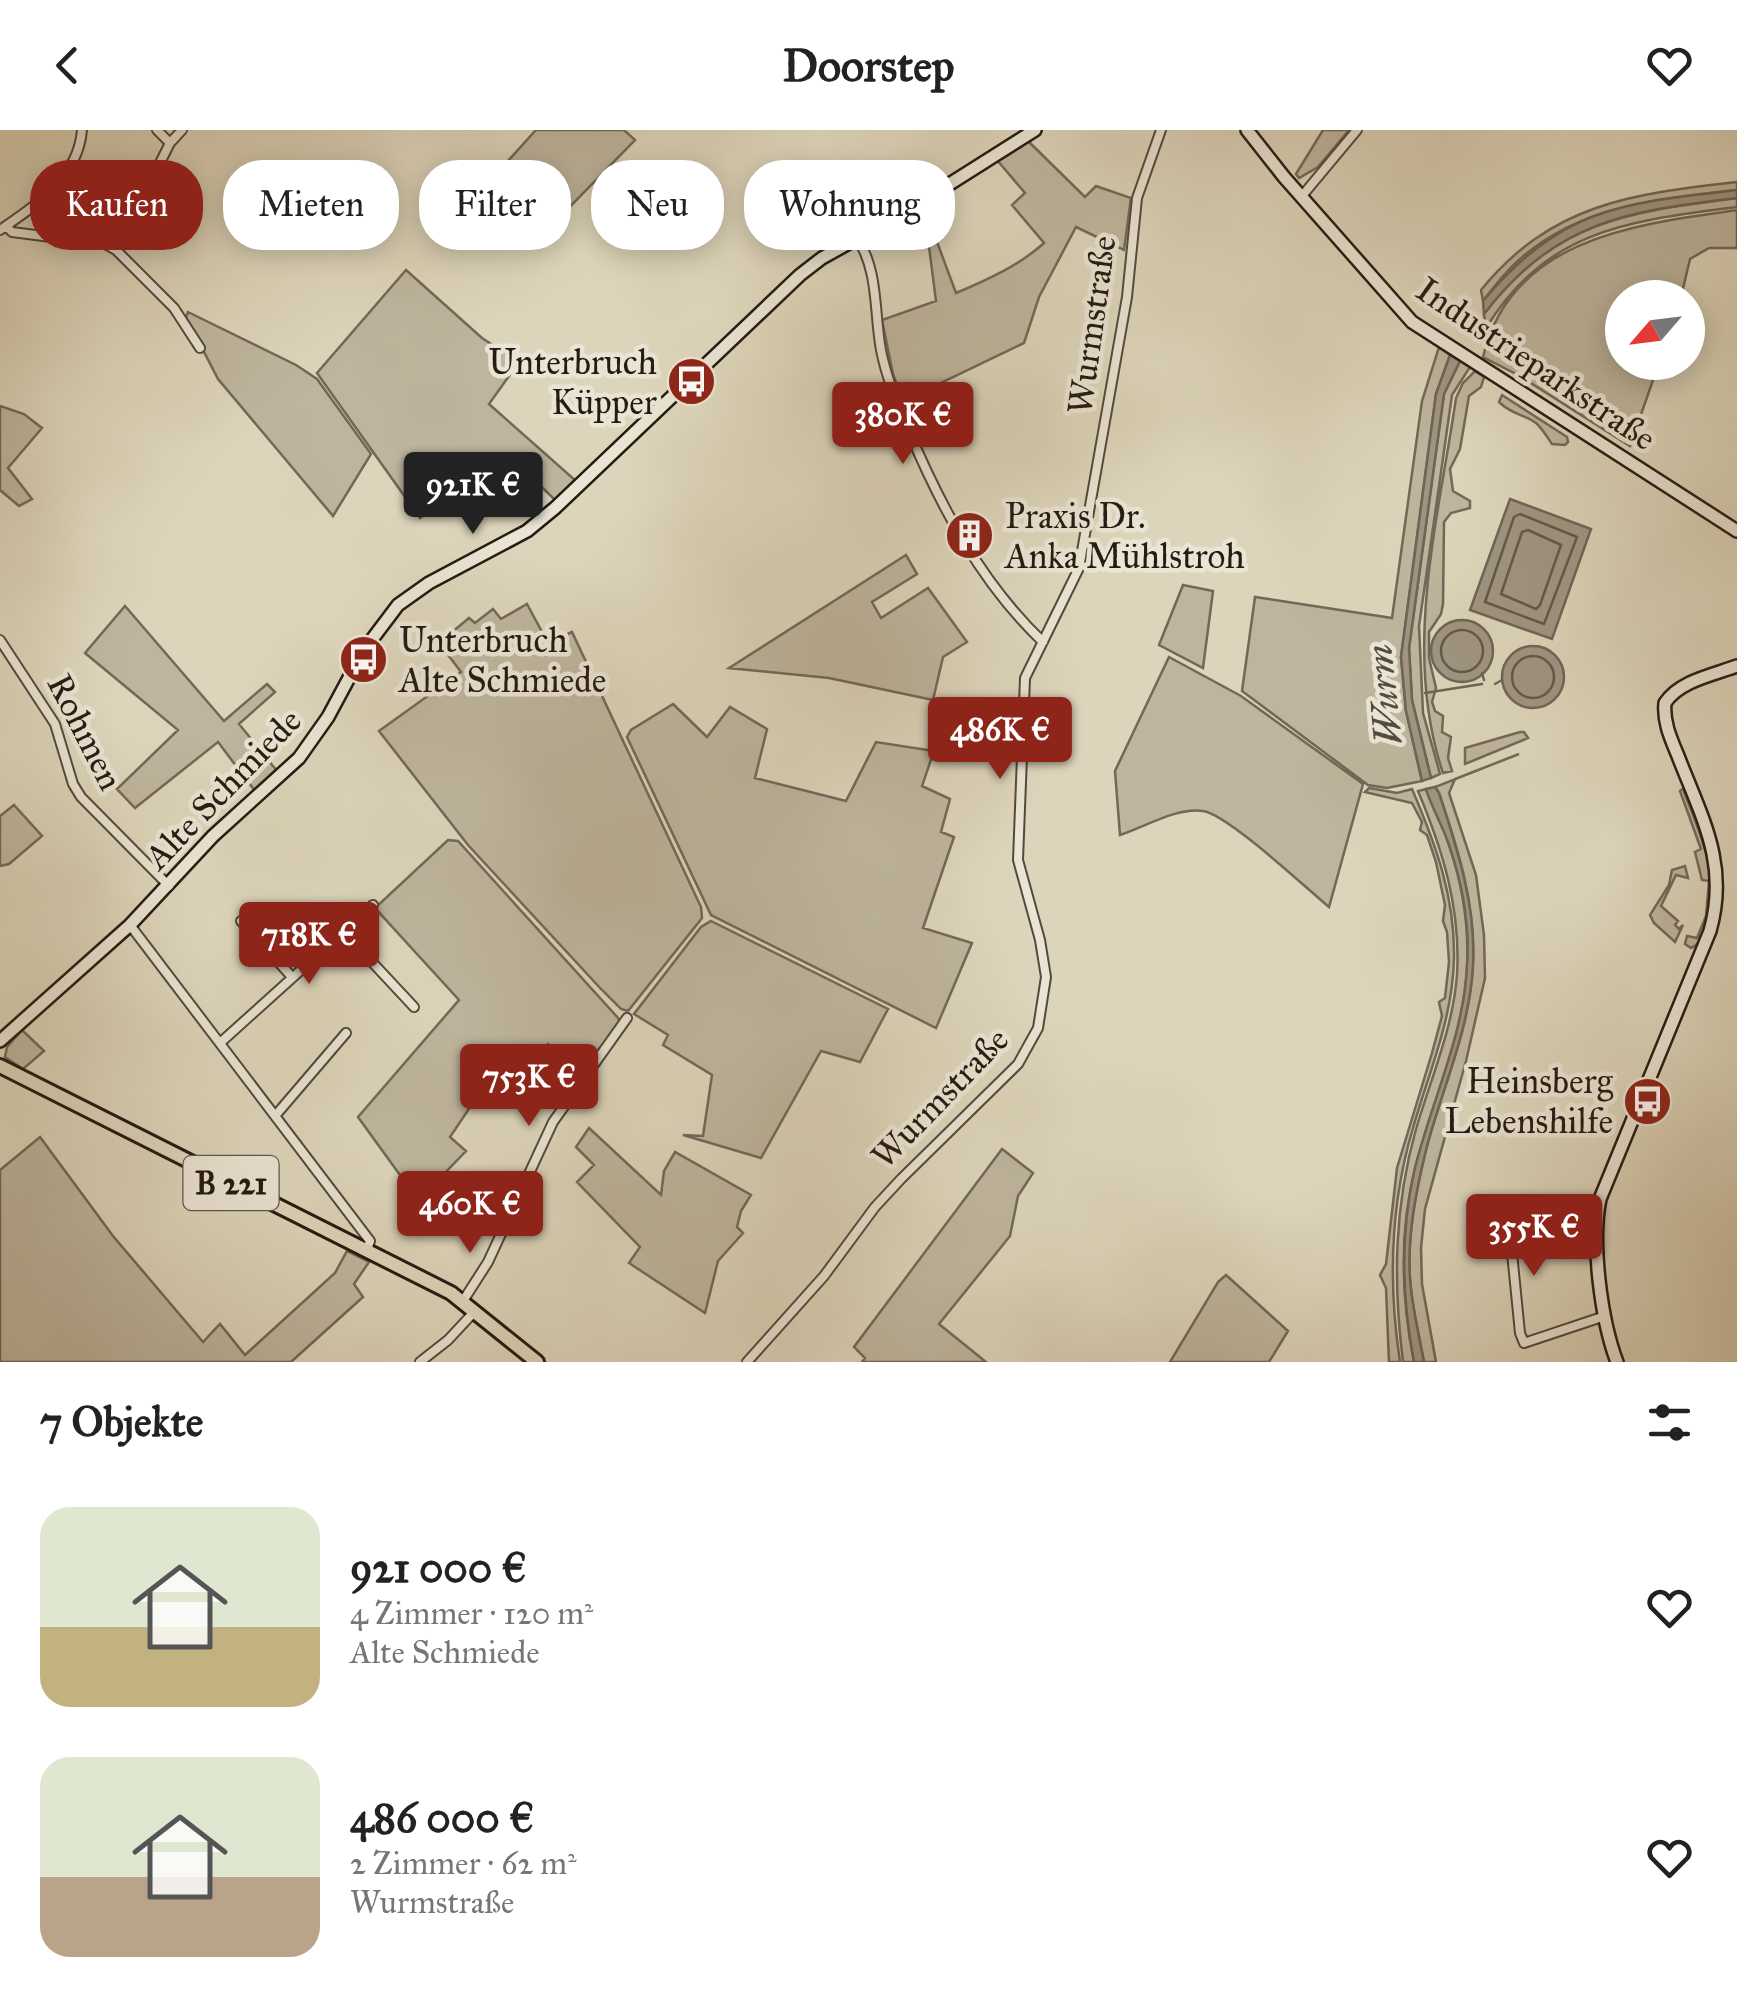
<!DOCTYPE html>
<html lang="de">
<meta charset="utf-8">
<style>
body{margin:0;font-family:"IM FELL Great Primer",serif;background:#f6f6f6;color:#222;height:100vh;display:flex;flex-direction:column;font-size:38px;white-space:nowrap}
*{box-sizing:border-box;margin:0}
p{font-size:32px;color:#767676}
.icon{flex:none;width:55px;height:55px;fill:none;stroke:currentColor;stroke-width:2;stroke-linecap:round;stroke-linejoin:round}
.map{position:relative;height:1232px;overflow:hidden}
.drawer{display:flex;flex-direction:column;background:#fff;flex:1}
.drawer>*{flex:none}
.top-card{position:absolute;left:30px;top:30px;width:1000px;height:90px;display:flex;gap:20px}
.needle{width:65px;rotate:242deg}
.buttons{position:absolute;left:1605px;top:150px;display:grid;gap:20px}
.buttons a{display:grid;place-items:center;width:100px;height:100px;border-radius:50%;background:#fff;box-shadow:0 5px 25px #0003;font-size:50px}
.price{position:absolute;translate:-50% -85px;padding:0 22px;border-radius:10px;background:#8f2418;color:#fff;font-size:32px;line-height:65px;filter:drop-shadow(0 2px 5px #0008)}
.price::after{content:'';position:absolute;left:50%;top:60px;width:30px;height:22px;margin-left:-15px;background:inherit;clip-path:polygon(0 0,100% 0,50% 100%)}
.price.on{background:#222;color:#fff}
ul{padding:0;list-style:none}
li{display:flex;align-items:center;gap:30px;height:250px;padding:0 40px}
li span{display:grid;place-items:center;flex:none;width:280px;height:200px;border-radius:30px;color:#555}
li>.icon{margin-inline-start:auto}
span .icon{width:120px;height:120px;fill:#fffc;stroke-width:1}
li b{font-size:42px}
h2{display:flex;justify-content:space-between;align-items:center;height:120px;padding:0 40px;font-size:42px}
.pill{padding:0 35px;border-radius:40px;background:#fff;box-shadow:0 5px 25px #0003;font-size:35px;line-height:90px}
.pill.on{background:#8f2418;color:#fff}
header{display:flex;justify-content:space-between;align-items:center;height:130px;padding:0 40px;background:#fff;font-size:45px;font-weight:800}
.map>svg:first-child{display:block}
.green{fill:#beb59e;stroke:#726858;stroke-width:2.5}
.water{fill:#9f9582;stroke:#6f6456;stroke-width:2.5}
.lines{fill:none;stroke-linecap:round;stroke-linejoin:round}
.shore{stroke:#62584a;stroke-width:2.5}
.stream{stroke:#6f6456;stroke-width:2.5}
.street-casing{stroke:#54493d;stroke-width:12}
.secondary-casing{stroke:#261a13;stroke-width:16}
.primary-casing{stroke:#261a13;stroke-width:18}
.street{stroke:#e9e4d3;stroke-width:8}
.secondary{stroke:#e9e4d3;stroke-width:11}
.primary{stroke:#ddd5bb;stroke-width:12}
.labels{text-anchor:middle;dominant-baseline:central;stroke-width:9;stroke-linejoin:round;paint-order:stroke}
.shield{fill:#e9e4d3;stroke:#60574d;stroke-width:2.5}
.shield-label{font-size:32px;font-weight:bold;fill:#261a13}
.street-label{font-size:35px;fill:#261a13;stroke:#e9e4d3}
.poi-label{font-size:35px;fill:#261a13;stroke:#e9e4d3;text-anchor:end}
.water-label{font-size:38px;font-style:italic;fill:#564b3f;stroke:#e9e4d3}
</style>
<header><svg class="icon" aria-label="back" viewBox="0 0 24 24"><path d="M15 5l-7 7 7 7"/></svg>Doorstep<svg class="icon" aria-label="heart" viewBox="0 0 24 24"><path d="M12 20l-8-8c-3-5 5-10 8-4 3-6 11-1 8 4z"/></svg></header>
<div class="map">
<svg width="1737" height="1232" viewBox="0 0 1737 1232">
<rect width="100%" height="100%" fill="#ddd5bb"/>
<filter id="stains"><feTurbulence type="fractalNoise" baseFrequency=".002" numOctaves="4"/><feColorMatrix values="0 0 0 0 .2 0 0 0 0 .09 0 0 0 0 .02 0 0 0 .5 -.17"/></filter>
<radialGradient id="worn" r=".72"><stop offset=".6" stop-color="#630" stop-opacity="0"/><stop offset="1" stop-color="#630" stop-opacity=".3"/></radialGradient>
<!-- green -->
<path class="green" d="M 536,0 L 624,0 L 635,10 L 556,91 L 507,32 Z
M 1323,0 L 1349,0 L 1318,37 L 1299,48 L 1296,44 Z
M 1027,10 L 1085,67 L 1096,56 L 1131,68 L 1124,120 L 1076,97 L 1039,167 L 1024,213 L 928,259 L 931,266 L 905,278 L 893,244 L 882,190 L 936,171 L 927,101 L 916,83 L 924,77 L 956,163 C 987,150 1020,135 1044,113 L 1012,75 L 1025,63 L 997,30 Z
M 1737,52 L 1737,60 C 1659,69 1580,75 1519,130 C 1505,142 1494,157 1483,171 L 1481,160 C 1552,73 1632,64 1737,52 Z
M 1737,68 L 1737,77 C 1630,91 1548,98 1486,198 L 1484,184 C 1557,89 1626,83 1737,68 Z
M 1737,80 L 1737,118 L 1709,118 L 1690,129 L 1681,167 L 1622,168 L 1622,232 L 1659,233 L 1630,316 L 1518,245 L 1483,227 C 1511,108 1636,94 1737,80 Z
M 406,140 L 482,208 L 519,232 L 489,274 L 576,351 L 555,370 L 515,331 L 447,384 L 439,375 L 420,388 L 317,243 Z
M 188,182 L 296,235 L 317,249 L 371,324 L 333,386 L 218,249 L 186,187 Z
M 1439,217 L 1450,225 L 1436,264 L 1401,527 L 1406,581 L 1422,651 L 1387,658 L 1368,655 L 1242,561 L 1255,467 L 1392,488 L 1422,271 Z
M 1460,231 L 1470,237 L 1452,265 L 1419,496 L 1423,583 L 1440,644 L 1431,648 L 1412,570 L 1409,518 L 1444,264 Z
M 1475,241 L 1484,247 L 1481,257 L 1469,266 L 1460,319 L 1450,339 L 1453,361 L 1470,371 L 1470,378 L 1451,383 L 1444,392 L 1443,474 L 1441,484 L 1429,502 L 1429,528 L 1436,558 L 1432,572 L 1435,581 L 1443,586 L 1442,602 L 1451,607 L 1448,628 L 1452,641 L 1443,643 C 1402,521 1438,392 1456,268 L 1463,253 Z
M 1502,265 L 1567,307 L 1568,312 L 1565,315 L 1552,314 C 1547,307 1542,298 1536,293 C 1524,284 1512,285 1499,272 Z
M 0,276 L 24,284 L 42,298 L 8,338 L 32,369 L 19,376 L 0,360 Z
M 906,425 L 917,444 L 872,472 L 881,488 L 928,458 L 967,512 L 943,527 L 933,570 L 829,548 L 729,538 Z
M 1183,455 L 1213,461 L 1203,538 L 1159,515 Z
M 527,474 L 548,513 L 572,502 L 701,777 L 702,788 L 628,881 L 621,879 L 601,859 L 468,715 L 379,601 L 461,542 L 439,513 L 469,488 L 475,493 L 493,479 L 501,489 Z
M 125,476 L 224,591 L 267,554 L 275,562 L 239,594 L 277,641 L 255,661 L 218,612 L 135,678 L 117,659 L 178,600 L 85,523 Z
M 1169,527 L 1241,566 L 1363,654 L 1329,777 C 1306,758 1227,684 1203,681 C 1177,677 1145,697 1120,705 L 1115,641 Z
M 673,574 L 707,607 L 730,577 L 767,599 L 755,648 L 846,671 L 876,612 L 934,621 L 922,656 L 950,669 L 941,702 L 954,707 L 923,798 L 972,813 L 936,898 L 711,785 L 627,607 L 631,600 Z
M 1520,602 L 1524,602 L 1528,608 L 1465,634 L 1465,618 Z
M 1519,624 L 1455,649 L 1449,663 L 1476,745 L 1484,805 L 1485,848 L 1466,931 L 1425,1079 L 1421,1118 L 1422,1154 L 1436,1232 L 1424,1232 C 1419,1205 1412,1177 1410,1149 C 1407,1106 1416,1061 1426,1020 C 1442,958 1470,900 1473,835 C 1476,775 1458,719 1439,663 L 1435,657 Z
M 1369,658 L 1397,663 L 1412,659 C 1436,715 1455,767 1454,828 C 1453,888 1429,942 1413,998 C 1390,1075 1388,1153 1400,1232 L 1389,1232 L 1386,1158 L 1380,1145 L 1386,1134 L 1397,1038 L 1432,923 L 1442,886 L 1439,872 L 1445,868 L 1449,832 L 1447,802 L 1443,791 L 1445,775 L 1436,732 L 1427,705 L 1420,700 L 1422,692 L 1412,673 L 1365,662 Z
M 1426,659 C 1433,678 1443,696 1449,715 C 1462,753 1469,796 1467,836 C 1464,904 1433,970 1416,1035 C 1399,1099 1401,1167 1414,1232 L 1403,1232 C 1393,1152 1394,1077 1416,999 C 1431,948 1453,898 1457,845 C 1461,779 1443,721 1418,661 Z
M 1683,659 C 1701,706 1723,750 1704,800 C 1701,809 1700,814 1691,818 L 1685,814 L 1687,806 L 1697,808 L 1706,786 L 1709,751 L 1702,750 L 1695,722 L 1701,719 L 1680,661 Z
M 14,675 L 42,706 L 9,734 L 0,736 L 0,686 Z
M 448,710 L 458,711 L 619,889 L 618,896 L 580,942 L 548,914 L 507,961 L 489,949 L 450,1007 L 466,1021 L 440,1048 L 453,1064 L 460,1061 L 484,1071 C 474,1092 464,1087 445,1091 L 439,1099 L 358,987 L 459,870 L 375,778 Z
M 1685,736 L 1688,748 L 1676,745 L 1661,776 L 1678,791 L 1675,795 L 1679,799 L 1683,795 L 1675,812 L 1654,793 L 1650,785 L 1669,755 L 1672,740 Z
M 711,791 L 888,879 L 860,932 L 821,921 L 761,1028 L 683,1005 L 703,1006 L 712,945 L 663,915 L 668,905 L 634,884 L 701,797 Z
M 22,900 L 44,921 L 23,939 L 5,927 L 7,917 Z
M 589,998 L 661,1065 L 664,1041 L 675,1022 L 751,1065 L 741,1081 L 737,1097 L 743,1103 L 718,1131 L 705,1183 L 629,1133 L 640,1117 L 577,1052 L 594,1035 L 576,1017 Z
M 40,1007 L 113,1106 L 203,1212 L 220,1194 L 245,1225 L 335,1143 L 347,1121 L 369,1132 L 354,1154 L 363,1167 L 291,1232 L 0,1232 L 0,1040 Z
M 1002,1019 L 1033,1043 L 1018,1066 L 1010,1106 L 939,1194 L 986,1232 L 862,1232 L 865,1228 L 854,1217 Z
M 1226,1145 L 1288,1201 L 1269,1232 L 1170,1232 L 1218,1152 Z"/>
<!-- water -->
<path class="water" d="M 1737,60 L 1737,68 C 1627,81 1556,91 1484,184 L 1483,171 C 1562,77 1622,73 1737,60 Z
M 1450,225 L 1460,231 L 1444,264 L 1409,518 L 1412,570 L 1431,648 L 1422,651 L 1406,581 L 1401,527 L 1436,264 Z
M 1510,369 L 1591,399 L 1552,509 L 1470,480 Z
M1431 521a31 31 0 1 1 62 0a31 31 0 1 1-62 0Z
M1502 547a31 31 0 1 1 62 0a31 31 0 1 1-62 0Z
M 1435,657 L 1439,663 C 1457,719 1476,774 1473,834 C 1470,899 1442,958 1426,1020 C 1416,1061 1407,1106 1410,1149 C 1412,1177 1419,1205 1424,1232 L 1414,1232 C 1402,1169 1400,1105 1414,1042 C 1430,974 1464,907 1467,836 C 1470,796 1462,753 1449,715 C 1443,696 1432,679 1426,659 Z"/>
<g class="lines">
<!-- shore -->
<path class="shore" d="M 1520,384 L 1577,407 L 1544,494 L 1485,472 L 1514,387 Z
M 1528,400 L 1561,415 L 1540,475 L 1536,479 L 1501,464 L 1522,402 Z
M1441 521a21 21 0 1 1 42 0a21 21 0 1 1-42 0Z
M1512 547a21 21 0 1 1 42 0a21 21 0 1 1-42 0Z"/>
<!-- stream -->
<path class="stream" d="M 1482,543 L 1484,550
M 1495,554 L 1502,550
M 1425,563 L 1482,554"/>
<defs>
<path id="street" d="M 170,13 L 182,0
M 1302,66 L 1357,0
M 6,96 L 12,102 L 105,114 L 116,120 L 170,13 L 157,0
M 0,100 C 36,75 78,48 82,0
M 857,108 C 879,141 874,183 881,220 C 886,247 897,274 908,299 C 941,377 981,453 1043,512
M 116,120 L 174,178 L 200,218
M 0,510 L 55,594 L 73,654 L 81,667 L 169,756
M 241,791 L 292,847
M 130,795 L 370,1111 L 367,1120
M 344,802 L 414,877
M 220,913 L 373,775
M 275,986 L 346,903
M 1597,1085 L 1509,1093 L 1520,1203 L 1524,1213 L 1605,1186
M 463,1171 L 488,1132 L 553,992 L 627,888
M 420,1232 L 448,1210 L 475,1181
M 747,1232 L 824,1146 L 875,1077 L 901,1049 L 1018,934 L 1038,898 L 1046,847 L 1040,810 L 1018,730 L 1025,548 L 1079,438 L 1127,167 L 1137,68 L 1161,0"/>
<path id="secondary" d="M 1247,0 L 1284,47 L 1412,192 L 1737,401
M 0,911 L 130,795 L 213,706 L 299,628 L 328,587 L 364,520 L 398,475 L 429,453 L 527,401 L 555,378 L 800,145 L 822,128 L 910,79 L 1035,0
M 1617,1232 C 1601,1190 1591,1112 1600,1069 L 1710,801 C 1729,734 1702,688 1678,626 C 1671,609 1663,592 1665,573 C 1679,551 1713,545 1737,536"/>
<path id="primary" d="M 0,936 L 451,1163 L 537,1232"/>
</defs>
<!-- street casing -->
<use href="#street" class="street-casing"/>
<!-- secondary casing -->
<use href="#secondary" class="secondary-casing"/>
<!-- primary casing -->
<use href="#primary" class="primary-casing"/>
<!-- street -->
<use href="#street" class="street"/>
<!-- secondary -->
<use href="#secondary" class="secondary"/>
<!-- primary -->
<use href="#primary" class="primary"/>
</g>
<!-- icons -->
<defs>
<symbol id="bus-disc" viewBox="-11 -11 22 22"><circle r="9.5" fill="#8f2418" stroke="#e9e4d3"/><path d="M-5-6H5V4H4V6H2V4H-2V6H-4V4H-5ZM-3.5-4V0h7V-4ZM-3.5 1.2v1.5H-2V1.2ZM2 1.2v1.5H3.5V1.2Z" fill="#fff"/></symbol>
<symbol id="building-disc" viewBox="-11 -11 22 22"><circle r="9.5" fill="#8f2418" stroke="#e9e4d3"/><path d="M-4-6H4V6H1V3H-1V6H-4ZM-2.5-4.3h1.7v1.8h-1.7ZM.8-4.3h1.7v1.8H.8ZM-2.5-1h1.7V.8h-1.7ZM.8-1h1.7V.8H.8Z" fill="#fff"/></symbol>
</defs>
<g fill-rule="evenodd">
<use href="#bus-disc" x="664" y="224" width="55" height="55"/>
<use href="#building-disc" x="942" y="378" width="55" height="55"/>
<use href="#bus-disc" x="336" y="502" width="55" height="55"/>
<use href="#bus-disc" x="1620" y="944" width="55" height="55"/>
</g>
<g class="labels">
<!-- shield labels -->
<rect class="shield" x="183.5" y="1026" width="95" height="54" rx="8"/>
<g class="shield-label">
<text x="231" y="1053">B 221</text>
</g>
<!-- street labels -->
<g class="street-label">
<text transform="translate(1092 195) rotate(-82)">Wurmstraße</text>
<text transform="translate(1536 234) rotate(34)">Industrieparkstraße</text>
<text transform="translate(85 602) rotate(63)">Rohmen</text>
<text transform="translate(223 659) rotate(-46)">Alte Schmiede</text>
<text transform="translate(940 968) rotate(-46)">Wurmstraße</text>
</g>
<!-- poi labels -->
<g class="poi-label">
<text x="657" y="232">Unterbruch<tspan x="657" dy="40">Küpper</tspan></text>
<text x="1005" y="386" text-anchor="start">Praxis Dr.<tspan x="1005" dy="40">Anka Mühlstroh</tspan></text>
<text x="399" y="510" text-anchor="start">Unterbruch<tspan x="399" dy="40">Alte Schmiede</tspan></text>
<text x="1613" y="951">Heinsberg<tspan x="1613" dy="40">Lebenshilfe</tspan></text>
</g>
<!-- water labels -->
<g class="water-label">
<text transform="translate(1384 565) rotate(-96)">Wurm</text>
</g>
</g>
<rect width="100%" height="100%" filter="url(#stains)"/>
<rect width="100%" height="100%" fill="url(#worn)"/>
</svg>
<div class="buttons">
<a><svg class="needle" viewBox="-14 -14 28 28"><path d="M0-13l5 13h-10z" fill="#e53935"/><path d="M0 13l5-13h-10z" fill="#767676"/></svg></a>
</div>
<b class="price" style="left:903px;top:337px">380K €</b>
<b class="price on" style="left:473px;top:407px">921K €</b>
<b class="price" style="left:1000px;top:652px">486K €</b>
<b class="price" style="left:309px;top:857px">718K €</b>
<b class="price" style="left:529px;top:999px">753K €</b>
<b class="price" style="left:470px;top:1126px">460K €</b>
<b class="price" style="left:1534px;top:1149px">355K €</b>
<div class="top-card">
<a class="pill on">Kaufen</a>
<a class="pill">Mieten</a>
<a class="pill">Filter</a>
<a class="pill">Neu</a>
<a class="pill">Wohnung</a>
</div>
</div>
<section class="drawer">
<h2>7 Objekte<svg class="icon" aria-label="filters" viewBox="0 0 24 24"><path d="M4 7h16M4 17h16"/><circle cx="9" cy="7" r="2"/><circle cx="15" cy="17" r="2"/></svg></h2>
<ul>
<li><span style="background:linear-gradient(#dfe7d0 60%,#c2b280 0)"><svg class="icon" aria-label="home" viewBox="0 0 24 24"><path d="M3 11l9-7 9 7M6 9v11h12V9"/></svg></span><div><b>921 000 €</b><p>4 Zimmer · 120 m²</p><p>Alte Schmiede</p></div><svg class="icon" aria-label="heart" viewBox="0 0 24 24"><path d="M12 20l-8-8c-3-5 5-10 8-4 3-6 11-1 8 4z"/></svg></li>
<li><span style="background:linear-gradient(#dfe7d0 60%,#b9a48a 0)"><svg class="icon" aria-label="home" viewBox="0 0 24 24"><path d="M3 11l9-7 9 7M6 9v11h12V9"/></svg></span><div><b>486 000 €</b><p>2 Zimmer · 62 m²</p><p>Wurmstraße</p></div><svg class="icon" aria-label="heart" viewBox="0 0 24 24"><path d="M12 20l-8-8c-3-5 5-10 8-4 3-6 11-1 8 4z"/></svg></li>
</ul>
</section>
